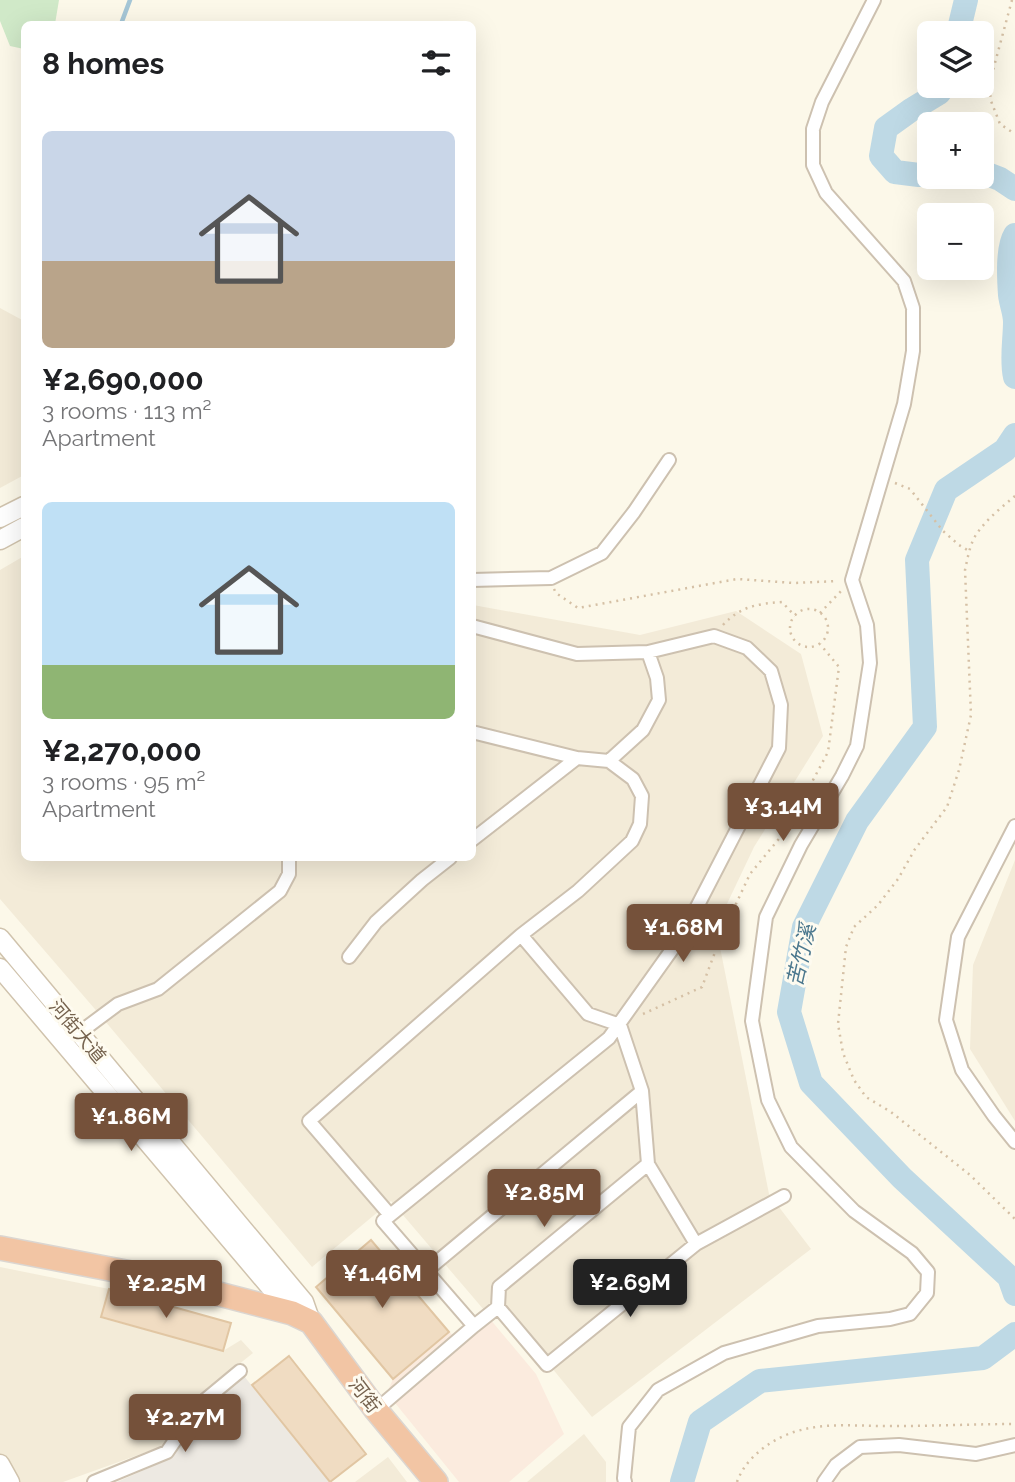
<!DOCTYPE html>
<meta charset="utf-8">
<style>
body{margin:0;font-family:Raleway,"Noto Sans SC",sans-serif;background:#f6f6f6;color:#202124;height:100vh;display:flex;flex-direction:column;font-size:26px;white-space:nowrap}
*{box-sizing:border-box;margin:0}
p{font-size:23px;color:#757577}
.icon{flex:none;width:38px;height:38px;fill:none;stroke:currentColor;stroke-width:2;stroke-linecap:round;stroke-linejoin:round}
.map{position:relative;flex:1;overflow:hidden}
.drawer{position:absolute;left:21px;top:21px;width:455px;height:840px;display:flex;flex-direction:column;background:#fff;border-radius:10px;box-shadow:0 7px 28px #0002}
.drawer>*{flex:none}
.controls{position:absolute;left:917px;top:21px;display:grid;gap:14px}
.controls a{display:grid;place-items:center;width:77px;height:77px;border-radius:10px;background:#fff;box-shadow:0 7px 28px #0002;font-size:35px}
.price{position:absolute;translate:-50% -60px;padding:0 16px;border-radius:7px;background:#75513a;color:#fff;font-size:23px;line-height:46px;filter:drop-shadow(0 2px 4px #0008)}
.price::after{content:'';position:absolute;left:50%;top:42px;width:21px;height:16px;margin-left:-10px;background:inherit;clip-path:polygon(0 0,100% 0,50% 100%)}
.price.current{background:#222;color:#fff}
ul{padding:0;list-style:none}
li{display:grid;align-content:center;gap:14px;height:371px;padding:0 21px}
li span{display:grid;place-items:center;height:217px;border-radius:10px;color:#555}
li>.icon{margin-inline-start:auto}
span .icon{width:126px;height:126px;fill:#fffc;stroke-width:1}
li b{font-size:30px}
h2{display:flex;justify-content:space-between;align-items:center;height:84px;padding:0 21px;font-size:30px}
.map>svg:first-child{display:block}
.residential{fill:#f3ebd8}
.commercial{fill:#fbebde}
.industrial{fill:#ede9e2}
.green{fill:#d0e9c8}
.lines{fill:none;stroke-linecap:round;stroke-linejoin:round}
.stream{stroke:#a5c6d6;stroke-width:4.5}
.river{stroke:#bed9e5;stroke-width:24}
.building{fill:#f0dcc2;stroke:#e1c6a3;stroke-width:2}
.street-casing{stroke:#cdc1b0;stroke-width:16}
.secondary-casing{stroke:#d0c3ad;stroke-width:21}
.highway-casing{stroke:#dbd6d1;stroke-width:26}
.path{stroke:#d5c0a5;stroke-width:2.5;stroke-dasharray:2 5;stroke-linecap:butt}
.street{stroke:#fff;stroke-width:12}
.secondary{stroke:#fff;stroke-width:18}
.highway{stroke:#f2c5a4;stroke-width:23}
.labels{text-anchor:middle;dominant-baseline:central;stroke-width:6;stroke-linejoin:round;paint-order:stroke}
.street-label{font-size:19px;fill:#75624e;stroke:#fefbf0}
.water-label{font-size:21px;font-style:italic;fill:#4c788e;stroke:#fefbf0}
</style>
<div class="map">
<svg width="1015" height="1482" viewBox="0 0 1015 1482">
<rect width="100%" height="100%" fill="#fcf8e9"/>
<!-- residential -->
<path class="residential" d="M 0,308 L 24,321 L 24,475 L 0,488 Z
M 24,556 L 24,858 L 472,858 L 473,605 L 640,635 L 736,611 L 801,654 L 823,736 L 754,847 L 716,927 L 769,1194 L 811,1249 L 592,1417 L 498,1302 L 484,1310 L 391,1201 L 312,1267 L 94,1008 L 0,899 L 0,570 Z
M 1015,860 L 1015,1121 L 970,1049 L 973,965 Z
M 0,1267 L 109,1289 L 101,1318 L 223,1351 L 241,1340 L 253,1353 L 218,1381 L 194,1404 L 163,1446 L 63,1482 L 0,1482 Z
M 584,1434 L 606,1462 L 606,1482 L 527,1482 Z
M 388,1457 L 407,1482 L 355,1482 Z"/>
<!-- commercial -->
<path class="commercial" d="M 371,1240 L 460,1344 L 490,1319 L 536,1374 L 564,1434 L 509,1482 L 459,1482 L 387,1393 L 393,1379 L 316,1287 Z"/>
<!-- industrial -->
<path class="industrial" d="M 244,1376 L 329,1482 L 117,1482 L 171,1458 L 202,1408 Z"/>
<!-- green -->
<path class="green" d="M 0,0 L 59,0 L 55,24 L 24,24 L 24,49 L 10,46 L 0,21 Z"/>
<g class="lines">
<!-- stream -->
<path class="stream" d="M 121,24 L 130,0"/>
<!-- river -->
<path class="river" d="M 958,33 L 966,0
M 929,172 L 919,175 L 895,172 L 881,156 L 886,128 L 911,110 L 939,93 L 944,86
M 982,172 L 1000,179 L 1015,189
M 1015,235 C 1007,248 1009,280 1010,295 C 1011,304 1015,313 1015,322 C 1015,340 1011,359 1015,377
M 1015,435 L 1005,450 L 946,490 L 917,560 L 925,727 L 857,821 L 804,927 L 789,1012 L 811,1083 L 902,1178 L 1009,1277 L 1015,1294
M 682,1482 L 700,1422 L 760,1381 L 983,1358 L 1015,1334"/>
</g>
<!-- building -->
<path class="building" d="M 371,1240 L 449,1332 L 393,1379 L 316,1287 Z
M 109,1289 L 231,1323 L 223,1351 L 101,1317 Z
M 289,1356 L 366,1454 L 330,1482 L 252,1385 Z"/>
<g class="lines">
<defs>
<path id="street" d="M 472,580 L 551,578 L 602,553 L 634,512 L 669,460
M 609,761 L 643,730 L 659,700 L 657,678 L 648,652
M 1015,826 L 958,937 L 946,1020 L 962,1070 L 994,1116 L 1015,1142
M 472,840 L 577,758
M 521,935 L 588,1014 L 620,1025 L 642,1091 L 648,1164 L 696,1244
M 349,957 L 376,922 L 422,880 L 450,858
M 79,1033 L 118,1004 L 158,989 L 280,891 L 289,874 L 289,858
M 390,1215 L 309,1121 L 521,935 L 578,891 L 632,841 L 640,824 L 642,796 L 633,779 L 609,761 L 577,758 L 472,732
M 426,1271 L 642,1091
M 498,1307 L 547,1365 L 696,1244 L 784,1196
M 474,1326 L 498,1307 L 499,1287 L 648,1164
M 376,1410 L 474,1326 L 383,1221 L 609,1038 L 683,934 L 779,748 L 781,705 L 771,671 L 747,648 L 714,636 L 648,652 L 577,654 L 472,626
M 94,1482 L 167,1452 L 199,1405 L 240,1371
M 625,1482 L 624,1478 L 629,1427 L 658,1390 L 724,1353 L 818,1326 L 890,1319 L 910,1314 L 927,1293 L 928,1272 L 912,1253 L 854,1211 L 791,1147 L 768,1100 L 752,1021 L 766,917 L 801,845 L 842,776 L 857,746 L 870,663 L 867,625 L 852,580 L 904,404 L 913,351 L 913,308 L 904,281 L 826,193 L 813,165 L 813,129 L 822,102 L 874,0
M 824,1482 L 836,1465 L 860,1447 L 899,1445 L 976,1454 L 1015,1445"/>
<path id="secondary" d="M 0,518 L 24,506
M 0,540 L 24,527
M 0,938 L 304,1302 L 311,1322
M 0,968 L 292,1313
M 0,1464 L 10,1482"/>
<path id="highway" d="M 0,1248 L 157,1278 L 292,1313 L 311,1322 L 376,1410 L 436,1482"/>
</defs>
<!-- street casing -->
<use href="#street" class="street-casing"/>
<!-- secondary casing -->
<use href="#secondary" class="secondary-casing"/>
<!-- highway casing -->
<use href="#highway" class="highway-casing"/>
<!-- path -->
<path class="path" d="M 1012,0 L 989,85 L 991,101 L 1000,124 L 1015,134
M 895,483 L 910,489 L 943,531 L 959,545 L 969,551
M 1015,496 C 1002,507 988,518 978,532 C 970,542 968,557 965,570 L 971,715 L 959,770 L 947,807 L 915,849 L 898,879 L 878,905 L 854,927 L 846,947 L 838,1024 L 843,1053 L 854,1080 L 866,1097 L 891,1112 L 970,1175 L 1015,1219
M 554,589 L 556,593 L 578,608 L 737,579 L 794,583 L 838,581
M790 628a19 19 0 1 1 38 0a19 19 0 1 1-38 0Z
M 820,613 L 842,590
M 723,625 C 741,606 757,604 782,602 L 795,616
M 643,1014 L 702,987 L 721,936 L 750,874 L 787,829 L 828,752 L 839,667 L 820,644
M 737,1482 C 742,1468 751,1458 762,1449 C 804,1417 848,1427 897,1426 C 936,1426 976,1424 1015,1424"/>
<!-- street -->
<use href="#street" class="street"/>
<!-- secondary -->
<use href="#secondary" class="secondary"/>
<!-- highway -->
<use href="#highway" class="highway"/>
</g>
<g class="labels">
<!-- street labels -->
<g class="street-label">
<text transform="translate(78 1031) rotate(50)">河街大道</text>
<text transform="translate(365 1395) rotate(53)">河街</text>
</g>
<!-- water labels -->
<g class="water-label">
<text transform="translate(801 955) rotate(-77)">苦竹溪</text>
</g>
</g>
</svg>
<div class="controls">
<a><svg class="icon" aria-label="layers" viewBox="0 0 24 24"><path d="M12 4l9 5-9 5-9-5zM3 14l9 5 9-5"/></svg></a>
<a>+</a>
<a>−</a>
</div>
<b class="price" style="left:783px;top:843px">¥3.14M</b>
<b class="price" style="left:683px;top:964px">¥1.68M</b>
<b class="price" style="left:131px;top:1153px">¥1.86M</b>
<b class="price" style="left:544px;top:1229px">¥2.85M</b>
<b class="price" style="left:382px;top:1310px">¥1.46M</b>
<b class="price current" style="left:630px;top:1319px">¥2.69M</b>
<b class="price" style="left:166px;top:1320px">¥2.25M</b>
<b class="price" style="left:185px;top:1454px">¥2.27M</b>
<section class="drawer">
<h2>8 homes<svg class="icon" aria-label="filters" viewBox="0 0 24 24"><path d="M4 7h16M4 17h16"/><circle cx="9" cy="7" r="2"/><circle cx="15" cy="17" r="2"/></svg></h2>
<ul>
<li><span style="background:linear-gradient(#c9d6e8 60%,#b9a48a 0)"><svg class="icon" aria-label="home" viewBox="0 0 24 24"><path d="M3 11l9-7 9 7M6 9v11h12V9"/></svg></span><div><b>¥2,690,000</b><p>3 rooms · 113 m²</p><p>Apartment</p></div></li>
<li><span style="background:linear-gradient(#bfe0f5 75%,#8fb573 0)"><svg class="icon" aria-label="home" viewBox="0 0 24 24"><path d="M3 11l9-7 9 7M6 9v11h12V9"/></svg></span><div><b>¥2,270,000</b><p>3 rooms · 95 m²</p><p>Apartment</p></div></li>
</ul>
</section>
</div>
